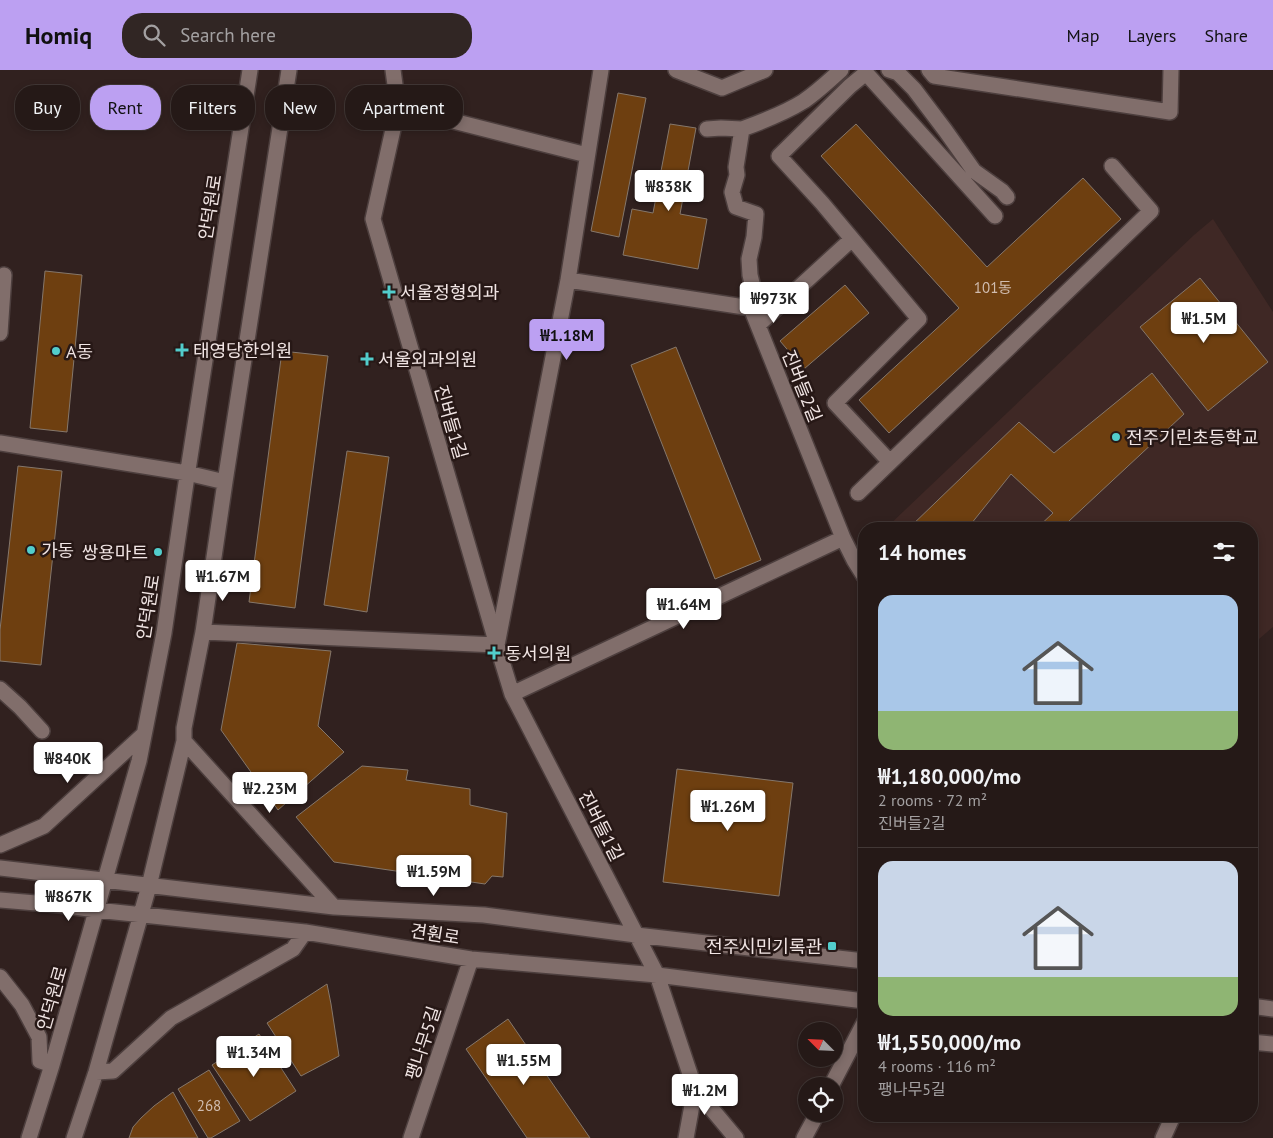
<!DOCTYPE html>
<meta charset="utf-8">
<style>
body{margin:0;font-family:"PT Sans","Noto Sans KR",sans-serif;background:#312624;color:#f1f3f6;height:100vh;display:flex;flex-direction:column;font-size:19px;white-space:nowrap}
*{box-sizing:border-box;margin:0}
p{font-size:16px;color:#a3a0a1}
.icon{flex:none;width:28px;height:28px;fill:none;stroke:currentColor;stroke-width:2;stroke-linecap:round;stroke-linejoin:round}
.map{position:relative;flex:1;overflow:hidden}
.sheet{position:absolute;left:858px;top:452px;width:400px;height:600px;display:flex;flex-direction:column;background:#251917;border-radius:20px;box-shadow:0 2px 8px #0003,0 0 0 1px #423836}
.sheet>*{flex:none}
.hud{position:absolute;left:15px;top:15px;width:475px;height:45px;display:flex;gap:10px}
.needle{width:32px;rotate:294deg}
.fabs{position:absolute;left:798px;top:952px;display:grid;gap:10px}
.fabs a{display:grid;place-items:center;width:45px;height:45px;border-radius:50%;background:#251917;box-shadow:0 2px 8px #0003,0 0 0 1px #423836;font-size:25px}
.price{position:absolute;translate:-50% -42px;padding:0 11px;border-radius:5px;background:#fff;color:#222;font-size:16px;line-height:32px;filter:drop-shadow(0 1px 2px #0008)}
.price::after{content:'';position:absolute;left:50%;top:30px;width:15px;height:11px;margin-left:-8px;background:inherit;clip-path:polygon(0 0,100% 0,50% 100%)}
.price.on{background:#bca0f2;color:#111}
ul{padding:0;list-style:none}
li{display:grid;align-content:center;gap:10px;height:265px;padding:0 20px}
li+li{border-top:1px solid #423836}
li span{display:grid;place-items:center;height:155px;border-radius:15px;color:#555}
li>.icon{margin-inline-start:auto}
span .icon{width:90px;height:90px;fill:#fffc;stroke-width:1}
li b{font-size:21px}
h2{display:flex;justify-content:space-between;align-items:center;height:60px;padding:0 20px;font-size:21px}
.pill{padding:0 18px;border-radius:20px;background:#251917;box-shadow:0 2px 8px #0003,0 0 0 1px #423836;font-size:18px;line-height:45px}
.pill.on{background:#bca0f2;color:#111}
header{display:flex;align-items:center;gap:30px;box-sizing:border-box;height:70px;padding:0 25px;background:#bca0f2;color:#111}
header strong{font-size:24px}
nav{display:flex;gap:28px;margin-inline-start:auto;font-size:18px}
.search{width:350px;height:45px;background:#312624;display:flex;align-items:center;gap:12px;box-sizing:border-box;padding:0 18px;border-radius:20px;color:#a3a0a1;font-size:19px}
.map>svg:first-child{display:block}
.built{fill:#3f2825}
.building{fill:#6e3f10;stroke:#85776b}
.lines{fill:none;stroke-linecap:round;stroke-linejoin:round}
.minor-casing{stroke:#4d3f3e;stroke-width:18}
.minor{stroke:#816e6b;stroke-width:15}
.poi-dot{fill:#52cdcc;stroke:#271816;stroke-width:2}
.labels{text-anchor:middle;dominant-baseline:central;stroke-width:5;stroke-linejoin:round;paint-order:stroke}
.number-label{font-size:15px;fill:#d0bcaf}
.street-label{font-size:18px;fill:#f1e5e4;stroke:#271816}
.poi-label{font-size:18px;fill:#f1e5e4;stroke:#271816;text-anchor:start}
</style>
<header>
<strong>Homiq</strong>
<div class="search"><svg class="icon" aria-label="search" viewBox="0 0 24 24"><circle cx="10" cy="10" r="6"/><path d="M15 15l6 6"/></svg>Search here</div>
<nav><a>Map</a><a>Layers</a><a>Share</a></nav>
</header>
<div class="map">
<svg width="1273" height="1068" viewBox="0 0 1273 1068">
<rect width="100%" height="100%" fill="#31211f"/>
<!-- built -->
<path class="built" d="M 1213,149 L 1273,242 L 1273,557 L 1251,576 L 1251,459 L 885,459 L 1194,165 Z"/>
<!-- building -->
<path class="building" d="M 618,23 L 646,28 L 619,167 L 591,161 Z
M 670,54 L 696,58 L 680,144 L 707,149 L 698,199 L 623,185 L 632,139 L 653,143 Z
M 856,54 L 987,197 L 1083,108 L 1121,149 L 889,363 L 859,330 L 959,238 L 821,86 Z
M 45,201 L 82,205 L 67,362 L 30,358 Z
M 1200,208 L 1268,292 L 1208,341 L 1140,257 Z
M 845,215 L 869,243 L 804,299 L 780,271 Z
M 676,277 L 761,490 L 715,509 L 631,295 Z
M 282,281 L 328,286 L 295,538 L 249,532 Z
M 1152,303 L 1184,344 L 1069,451 L 1080,458 L 1079,459 L 1036,459 L 1053,443 L 1011,404 L 967,459 L 908,459 L 1019,352 L 1054,383 Z
M 347,381 L 389,387 L 367,542 L 324,535 Z
M 18,396 L 62,401 L 41,595 L 0,591 L 0,560 Z
M 237,573 L 331,581 L 318,656 L 344,682 L 278,740 L 221,660 Z
M 362,696 L 408,700 L 406,710 L 470,719 L 470,735 L 507,743 L 503,807 L 492,806 L 485,814 L 334,792 L 296,747 Z
M 677,699 L 793,713 L 779,826 L 663,812 Z
M 327,914 L 331,934 L 339,986 L 301,1006 L 267,953 Z
M 508,949 L 590,1068 L 527,1068 L 466,979 Z
M 259,964 L 296,1021 L 250,1051 L 212,995 Z
M 209,1000 L 240,1051 L 211,1068 L 208,1068 L 178,1019 Z
M 173,1022 L 198,1068 L 129,1068 L 133,1057 L 141,1048 L 154,1036 Z"/>
<g class="lines">
<defs>
<path id="minor" d="M 393,0 L 398,37 L 373,149 L 497,575 L 512,624 L 657,905 L 695,1019 L 736,1068
M 676,0 L 722,18 L 765,0
M 889,0 L 898,3 L 914,19 L 945,60 L 974,101 L 1002,121 L 1007,127
M 929,0 L 934,6 L 1170,42 L 1171,0
M 398,37 L 587,85
M 707,59 L 721,58 L 742,59 L 736,97 L 737,105 L 732,122 L 736,137 L 756,144 L 754,167 L 749,189 L 750,205 L 754,221 L 751,238
M 742,59 C 764,51 785,43 804,31 C 817,22 829,11 841,0
M 568,210 L 751,238 L 843,468 L 854,490 L 864,506
M 758,255 L 852,169
M 0,263 L 4,205
M 0,373 L 187,403 L 225,412
M 890,392 L 835,333 L 919,249 L 822,133 L 779,86 L 850,16 L 866,3 L 995,146
M 858,423 L 1151,141 L 1112,96
M 203,562 L 497,575 L 568,210 L 601,0
M 0,619 L 20,637 L 42,661
M 512,624 L 843,468
M 184,671 L 334,837
M 0,775 L 44,756 L 144,664
M 0,798 L 334,837 L 484,845 L 636,865 L 864,891
M 0,830 L 60,835 L 96,840 L 305,862 L 471,889 L 657,905 L 864,931
M 0,907 L 22,935 L 39,967 L 40,991 L 52,995
M 1251,936 L 1273,939
M 1251,972 L 1273,974
M 96,1002 L 113,1001 L 171,948 L 293,879 L 305,862
M 831,1016 L 864,953
M 29,1068 L 52,995 L 139,691 L 164,563 L 186,413 L 250,0
M 74,1068 L 96,1002 L 149,816 L 184,671 L 184,658 L 203,562 L 225,412 L 289,0
M 411,1068 L 471,889
M 686,1068 L 695,1019
M 804,1068 L 817,1044
M 1163,1068 L 1173,1046"/>
</defs>
<!-- minor casing -->
<use href="#minor" class="minor-casing"/>
<!-- minor -->
<use href="#minor" class="minor"/>
</g>
<!-- markers -->
<g class="poi-dot">
<path d="M386.5 214.5h5v5h5v5h-5v5h-5v-5h-5v-5h5z"/>
<path d="M179.5 272.5h5v5h5v5h-5v5h-5v-5h-5v-5h5z"/>
<circle cx="56" cy="281" r="5"/>
<path d="M364.5 281.5h5v5h5v5h-5v5h-5v-5h-5v-5h5z"/>
<circle cx="1116" cy="367" r="5"/>
<circle cx="31" cy="480" r="5"/>
<circle cx="158" cy="482" r="5"/>
<path d="M491.5 575.5h5v5h5v5h-5v5h-5v-5h-5v-5h5z"/>
<rect x="827" y="871" width="10" height="10" rx="2.5"/>
</g>
<g class="labels">
<!-- number labels -->
<g class="number-label">
<text x="993" y="217">101동</text>
<text x="209" y="1035">268</text>
</g>
<!-- street labels -->
<g class="street-label">
<text transform="translate(210 137) rotate(-81)">안덕원로</text>
<text transform="translate(802 316) rotate(68)">진버들2길</text>
<text transform="translate(451 352) rotate(74)">진버들1길</text>
<text transform="translate(148 537) rotate(-81)">안덕원로</text>
<text transform="translate(601 756) rotate(63)">진버들1길</text>
<text transform="translate(435 864) rotate(9)">견훤로</text>
<text transform="translate(52 928) rotate(-74)">안덕원로</text>
<text transform="translate(423 973) rotate(-72)">팽나무5길</text>
</g>
<!-- poi labels -->
<g class="poi-label">
<text x="400" y="222">서울정형외과</text>
<text x="193" y="280">태영당한의원</text>
<text x="66" y="281">A동</text>
<text x="378" y="289">서울외과의원</text>
<text x="1126" y="367">전주기린초등학교</text>
<text x="41" y="480">가동</text>
<text x="148" y="482" text-anchor="end">쌍용마트</text>
<text x="505" y="583">동서의원</text>
<text x="822" y="876" text-anchor="end">전주시민기록관</text>
</g>
</g>
</svg>
<div class="fabs">
<a><svg class="needle" viewBox="-14 -14 28 28"><path d="M0-13l5 13h-10z" fill="#e53935"/><path d="M0 13l5-13h-10z" fill="#a3a0a1"/></svg></a>
<a><svg class="icon" aria-label="locate" viewBox="0 0 24 24"><circle cx="12" cy="12" r="6"/><path d="M12 2v4M12 18v4M2 12h4M18 12h4"/></svg></a>
</div>
<b class="price" style="left:669px;top:142px">₩838K</b>
<b class="price" style="left:774px;top:254px">₩973K</b>
<b class="price" style="left:1204px;top:274px">₩1.5M</b>
<b class="price on" style="left:567px;top:291px">₩1.18M</b>
<b class="price" style="left:223px;top:532px">₩1.67M</b>
<b class="price" style="left:684px;top:560px">₩1.64M</b>
<b class="price" style="left:68px;top:714px">₩840K</b>
<b class="price" style="left:270px;top:744px">₩2.23M</b>
<b class="price" style="left:728px;top:762px">₩1.26M</b>
<b class="price" style="left:434px;top:827px">₩1.59M</b>
<b class="price" style="left:69px;top:852px">₩867K</b>
<b class="price" style="left:254px;top:1008px">₩1.34M</b>
<b class="price" style="left:524px;top:1016px">₩1.55M</b>
<b class="price" style="left:705px;top:1046px">₩1.2M</b>
<div class="hud">
<a class="pill">Buy</a>
<a class="pill on">Rent</a>
<a class="pill">Filters</a>
<a class="pill">New</a>
<a class="pill">Apartment</a>
</div>
<section class="sheet">
<h2>14 homes<svg class="icon" aria-label="filters" viewBox="0 0 24 24"><path d="M4 7h16M4 17h16"/><circle cx="9" cy="7" r="2"/><circle cx="15" cy="17" r="2"/></svg></h2>
<ul>
<li><span style="background:linear-gradient(#a9c7e8 75%,#8fb573 0)"><svg class="icon" aria-label="home" viewBox="0 0 24 24"><path d="M3 11l9-7 9 7M6 9v11h12V9"/></svg></span><div><b>₩1,180,000/mo</b><p>2 rooms · 72 m²</p><p>진버들2길</p></div></li>
<li><span style="background:linear-gradient(#c9d6e8 75%,#8fb573 0)"><svg class="icon" aria-label="home" viewBox="0 0 24 24"><path d="M3 11l9-7 9 7M6 9v11h12V9"/></svg></span><div><b>₩1,550,000/mo</b><p>4 rooms · 116 m²</p><p>팽나무5길</p></div></li>
</ul>
</section>
</div>
